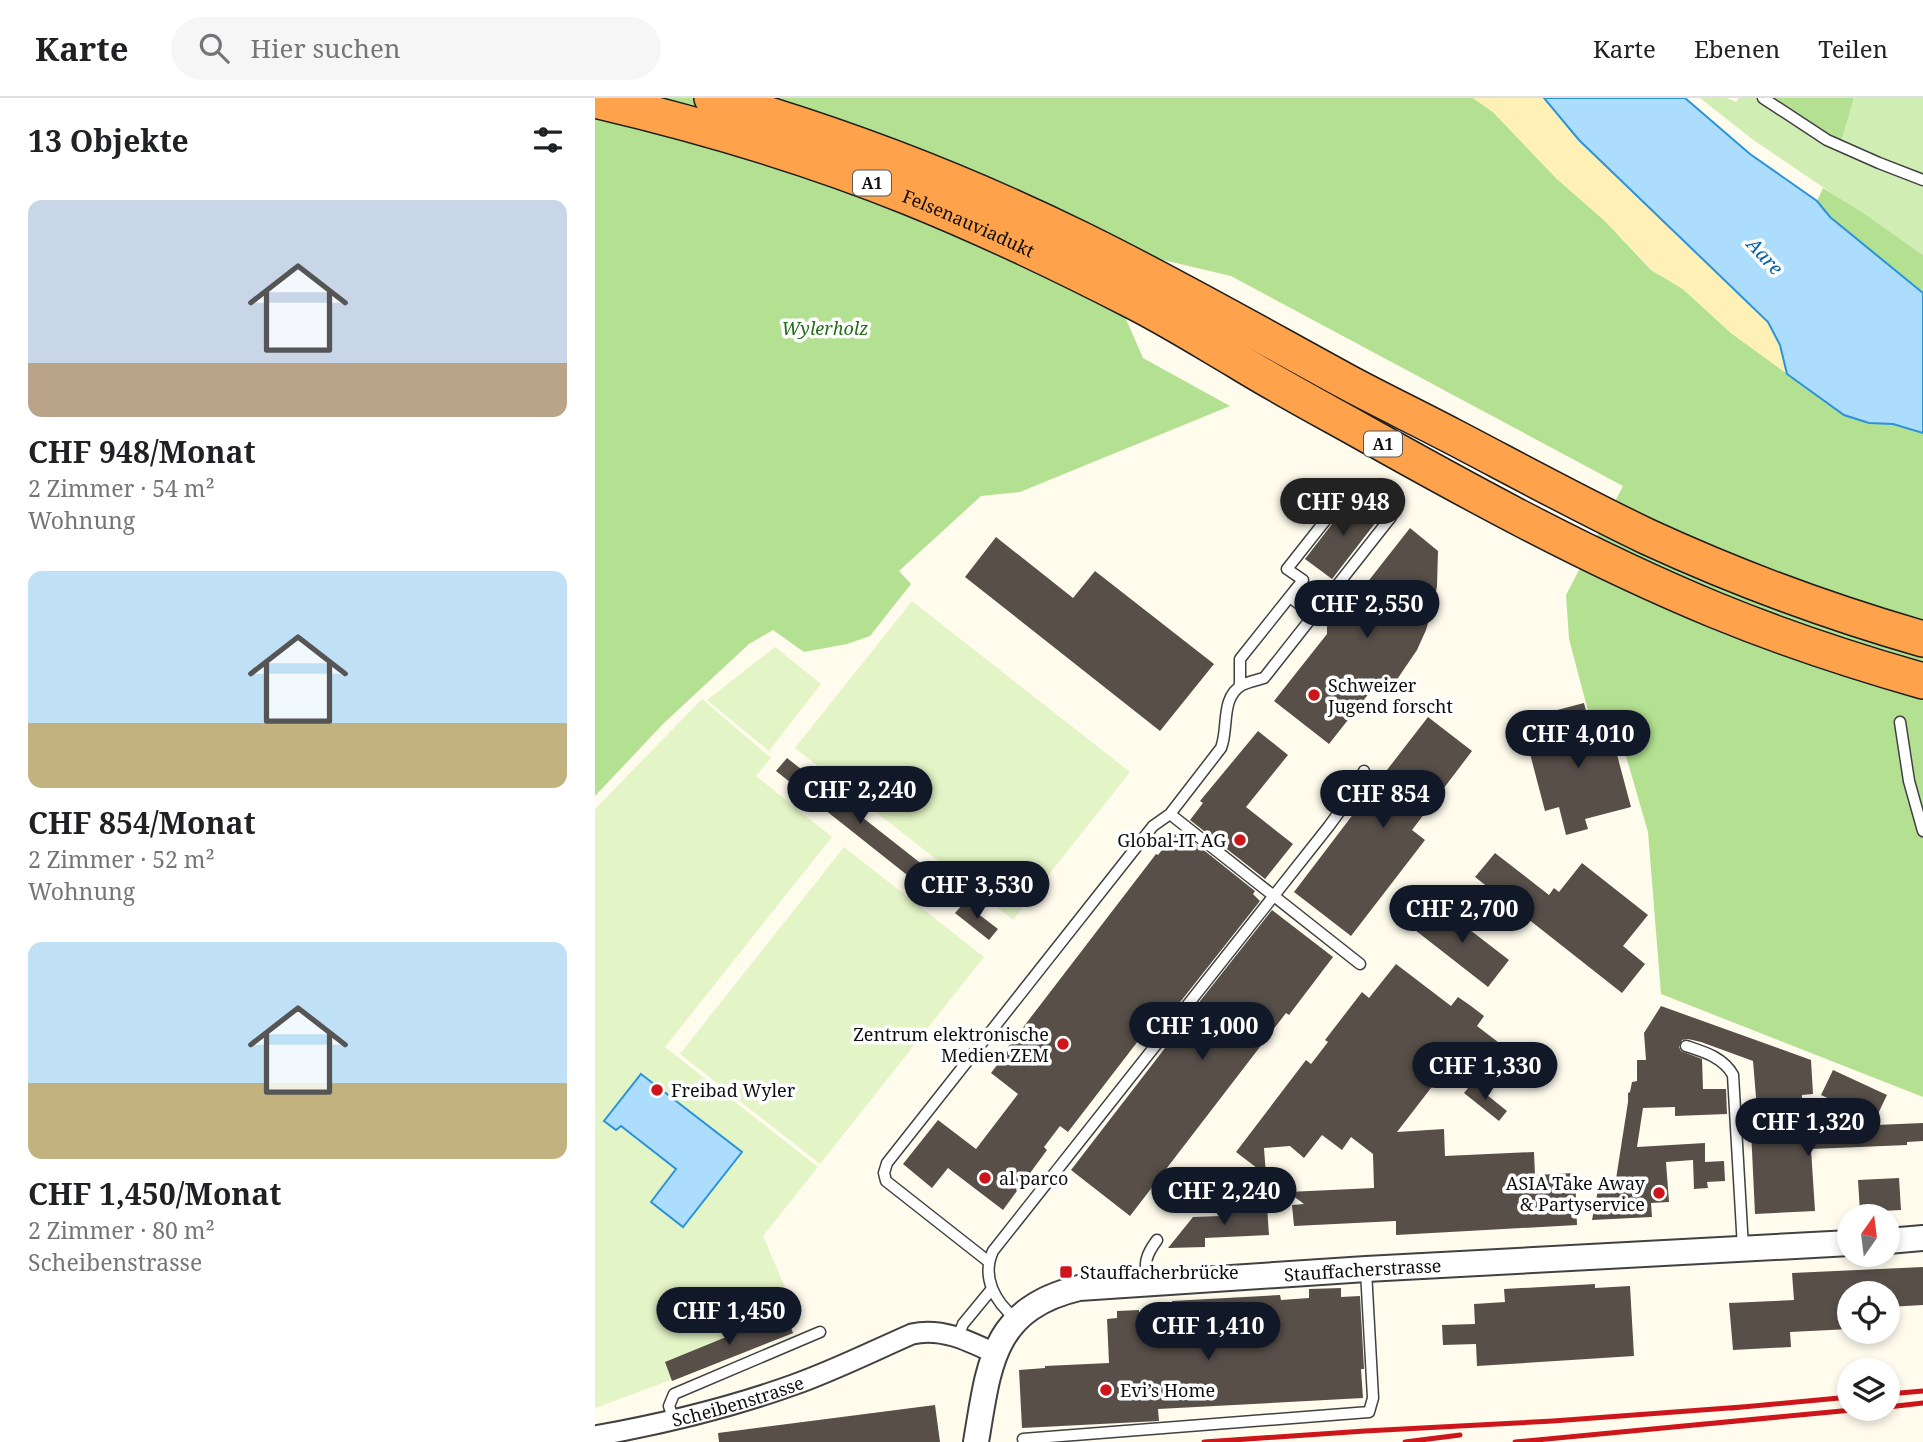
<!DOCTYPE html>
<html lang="de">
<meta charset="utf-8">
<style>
body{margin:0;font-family:"Noto Serif",serif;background:#f6f6f6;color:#202124;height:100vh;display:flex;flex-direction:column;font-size:26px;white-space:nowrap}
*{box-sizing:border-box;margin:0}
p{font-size:23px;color:#757577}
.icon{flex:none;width:38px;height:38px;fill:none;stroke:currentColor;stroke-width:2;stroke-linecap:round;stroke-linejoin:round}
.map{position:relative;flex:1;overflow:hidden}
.panel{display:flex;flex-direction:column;background:#fff;width:595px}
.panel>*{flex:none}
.needle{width:46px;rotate:14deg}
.buttons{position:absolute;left:1242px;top:1106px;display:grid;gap:14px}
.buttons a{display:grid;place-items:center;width:63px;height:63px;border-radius:50%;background:#fff;box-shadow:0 4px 10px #0003;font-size:35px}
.price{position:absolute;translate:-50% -60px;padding:0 16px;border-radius:24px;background:#111827;color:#fff;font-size:23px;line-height:46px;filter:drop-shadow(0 2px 4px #0008)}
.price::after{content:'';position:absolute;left:50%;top:42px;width:21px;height:16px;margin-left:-10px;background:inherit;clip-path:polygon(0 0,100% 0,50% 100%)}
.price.current{background:#222;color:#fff}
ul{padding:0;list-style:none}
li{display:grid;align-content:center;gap:14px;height:371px;padding:0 28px}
li span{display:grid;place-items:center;height:217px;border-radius:14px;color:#555}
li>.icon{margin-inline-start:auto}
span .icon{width:126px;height:126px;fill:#fffc;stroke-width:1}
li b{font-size:30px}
h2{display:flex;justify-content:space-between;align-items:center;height:84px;padding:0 28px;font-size:30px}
header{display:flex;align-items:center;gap:42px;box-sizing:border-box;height:98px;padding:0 35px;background:#fff;border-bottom:2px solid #e0e0e0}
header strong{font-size:33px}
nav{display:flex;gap:38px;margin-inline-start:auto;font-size:24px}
.search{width:490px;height:63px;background:#f6f6f6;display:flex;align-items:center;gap:18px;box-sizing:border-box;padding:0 24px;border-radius:38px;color:#757577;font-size:26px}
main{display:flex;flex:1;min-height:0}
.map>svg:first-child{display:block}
.green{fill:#d0eeb3}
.forest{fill:#b3e191}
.sand{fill:#fff0b6}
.pitch{fill:#e3f4c6}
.water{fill:#acddfd;stroke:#2b92dc;stroke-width:2}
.building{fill:#584f49}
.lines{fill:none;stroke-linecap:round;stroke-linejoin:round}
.service-casing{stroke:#414141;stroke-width:13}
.minor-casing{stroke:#414141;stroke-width:23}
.tertiary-casing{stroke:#414141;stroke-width:28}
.motorway-casing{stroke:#1f1f1f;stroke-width:38}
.service{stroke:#fff;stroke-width:10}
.minor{stroke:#fff;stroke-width:19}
.tertiary{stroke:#fff;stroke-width:24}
.motorway{stroke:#ffa24c;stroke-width:35}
.rail{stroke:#cd161b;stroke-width:5}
.poi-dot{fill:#cd161b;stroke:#fff;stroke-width:2.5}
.labels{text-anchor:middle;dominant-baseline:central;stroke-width:7;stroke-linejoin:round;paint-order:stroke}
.shield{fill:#fff;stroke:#565656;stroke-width:2}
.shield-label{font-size:16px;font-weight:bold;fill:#0e0e0e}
.street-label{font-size:18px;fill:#0e0e0e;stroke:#fff}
.park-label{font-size:18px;font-style:italic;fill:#276d17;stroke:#fff}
.poi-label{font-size:18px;fill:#0e0e0e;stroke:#fff;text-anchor:start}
.water-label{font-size:19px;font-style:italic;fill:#0962ad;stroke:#fff}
</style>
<header>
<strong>Karte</strong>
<div class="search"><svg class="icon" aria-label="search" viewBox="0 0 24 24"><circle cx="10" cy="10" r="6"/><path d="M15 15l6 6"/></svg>Hier suchen</div>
<nav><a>Karte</a><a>Ebenen</a><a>Teilen</a></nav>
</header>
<main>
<section class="panel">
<h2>13 Objekte<svg class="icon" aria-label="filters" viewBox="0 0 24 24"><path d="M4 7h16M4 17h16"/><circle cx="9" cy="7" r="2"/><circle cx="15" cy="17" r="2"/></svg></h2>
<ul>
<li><span style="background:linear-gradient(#c9d6e8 75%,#b9a48a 0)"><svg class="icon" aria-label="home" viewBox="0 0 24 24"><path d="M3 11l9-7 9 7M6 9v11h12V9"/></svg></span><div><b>CHF 948/Monat</b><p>2 Zimmer · 54 m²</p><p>Wohnung</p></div></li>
<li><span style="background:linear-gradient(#bfe0f5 70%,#c2b280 0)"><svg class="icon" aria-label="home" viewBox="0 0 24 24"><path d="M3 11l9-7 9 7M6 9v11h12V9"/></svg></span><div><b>CHF 854/Monat</b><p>2 Zimmer · 52 m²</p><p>Wohnung</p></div></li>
<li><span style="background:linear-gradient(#bfe0f5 65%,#c2b280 0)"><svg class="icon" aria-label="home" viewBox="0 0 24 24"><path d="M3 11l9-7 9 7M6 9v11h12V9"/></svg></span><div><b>CHF 1,450/Monat</b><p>2 Zimmer · 80 m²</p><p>Scheibenstrasse</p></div></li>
</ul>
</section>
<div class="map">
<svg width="1328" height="1344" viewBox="0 0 1328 1344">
<rect width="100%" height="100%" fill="#fffcee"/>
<!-- green -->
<path class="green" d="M 1105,0 L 1132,0 L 1141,4 L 1144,0 L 1162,0 L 1208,32 L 1246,44 L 1259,0 L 1328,0 L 1328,157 L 1157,41 Z"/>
<!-- forest -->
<path class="forest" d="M 0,0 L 878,0 L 898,14 L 961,80 L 1010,123 L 1056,172 L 1088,191 L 1136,235 L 1249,317 L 1274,325 L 1298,326 L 1328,335 L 1328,999 L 1066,896 L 1053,734 L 1022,627 L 998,632 L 974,541 L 971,497 L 1028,388 L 636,178 L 564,161 L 531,221 L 548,260 L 635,308 L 425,394 L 386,398 L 304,473 L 316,486 L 275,538 L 252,546 L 209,554 L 178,532 L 154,546 L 69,625 L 0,698 Z
M 1177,0 L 1259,0 L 1246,44 L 1212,26 Z
M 1228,90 L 1265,113 L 1328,157 L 1328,195 L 1235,119 L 1222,103 Z"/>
<!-- sand -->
<path class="sand" d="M 878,0 L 967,0 L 1213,246 L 1220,296 L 1136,235 L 1088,191 L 1057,172 L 1010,123 L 961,80 L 898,14 Z"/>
<!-- pitch -->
<path class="pitch" d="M 317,503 L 535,674 L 418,822 L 200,650 Z
M 180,549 L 226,586 L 174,653 L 112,602 Z
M 107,601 L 176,660 L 161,678 L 237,739 L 70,949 L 223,1069 L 168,1138 L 205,1224 L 196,1229 L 199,1235 L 77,1283 L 76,1282 L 0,1310 L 0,711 Z
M 249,749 L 389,859 L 225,1066 L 85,956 Z"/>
<!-- water -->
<path class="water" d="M 949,0 L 1090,0 L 1155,56 L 1222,103 L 1235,119 L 1328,195 L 1328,335 L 1298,326 L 1274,325 L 1249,317 L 1192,276 L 1185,247 L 1173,224 L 984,42 Z
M 46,976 L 147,1054 L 88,1129 L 56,1104 L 81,1071 L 26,1028 L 21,1032 L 9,1023 Z"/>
<!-- building -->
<path class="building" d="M 767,401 L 788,415 L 737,481 L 710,461 L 751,408 L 758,413 Z
M 815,430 L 843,453 L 842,488 L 839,505 L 831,532 L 822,552 L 803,580 L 796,588 L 786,580 L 734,646 L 679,603 L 732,536 L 732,527 L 742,523 Z
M 401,439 L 478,500 L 500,473 L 619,566 L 565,633 L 370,479 Z
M 989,605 L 999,643 L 1017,638 L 1036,709 L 990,721 L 993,731 L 971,737 L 964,709 L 950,713 L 934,652 L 952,648 L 943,617 Z
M 833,619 L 877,653 L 817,732 L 830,742 L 756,838 L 699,794 L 772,698 L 774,699 L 785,681 Z
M 663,633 L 693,657 L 651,709 L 698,746 L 670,781 L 595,722 L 608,705 L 605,703 Z
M 192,660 L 347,782 L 336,796 L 181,673 Z
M 586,734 L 660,793 L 658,796 L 665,803 L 567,927 L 560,921 L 473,1034 L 465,1028 L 449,1049 L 452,1052 L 408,1112 L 353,1070 L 337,1090 L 308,1066 L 343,1022 L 381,1051 L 423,996 L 396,975 L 415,950 L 413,949 L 561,756 L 563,757 L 580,736 L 583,738 Z
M 900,755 L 954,797 L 959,790 L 964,794 L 987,765 L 1053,817 L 1028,848 L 1050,866 L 1027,895 L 880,779 Z
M 369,805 L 403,831 L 394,842 L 360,815 Z
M 840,805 L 914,862 L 893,889 L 820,832 Z
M 677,812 L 738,859 L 694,917 L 691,915 L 535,1118 L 476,1072 L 580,937 L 579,936 Z
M 801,866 L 856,908 L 863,899 L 876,908 L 889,918 L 882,928 L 916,954 L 896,980 L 863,955 L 802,1034 L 849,1031 L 850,1058 L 939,1054 L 940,1077 L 980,1075 L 982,1127 L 801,1137 L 801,1123 L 699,1128 L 697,1107 L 709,1106 L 693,1094 L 779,1090 L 778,1056 L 756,1039 L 747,1052 L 727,1037 L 709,1060 L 695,1048 L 669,1050 L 671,1077 L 641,1054 L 711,962 L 716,966 L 733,944 L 730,942 L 767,894 L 774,900 Z
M 1066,908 L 1216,962 L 1218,996 L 1207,997 L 1207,1009 L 1162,1011 L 1158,963 L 1106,944 L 1093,941 L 1087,942 L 1084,949 L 1086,953 L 1107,961 L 1108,991 L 1131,991 L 1132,1016 L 1080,1018 L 1080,1009 L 1048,1010 L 1042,1049 L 1110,1045 L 1110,1064 L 1129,1063 L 1130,1083 L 1112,1084 L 1113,1090 L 1099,1091 L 1098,1062 L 1071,1064 L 1074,1104 L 1056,1105 L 1057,1119 L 997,1122 L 1005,1082 L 1021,1081 L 1033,1004 L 1033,995 L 1035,994 L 1037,984 L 1042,983 L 1042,962 L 1051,962 L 1049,935 Z
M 1238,972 L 1292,997 L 1280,1022 L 1226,997 Z
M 877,985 L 912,1013 L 904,1023 L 869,995 Z
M 1208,1024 L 1209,1030 L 1328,1025 L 1328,1043 L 1312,1044 L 1312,1047 L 1216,1051 L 1220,1113 L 1160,1116 L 1156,1032 L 1163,1032 L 1163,1026 Z
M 1304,1080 L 1306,1112 L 1265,1114 L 1263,1082 Z
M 672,1108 L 674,1137 L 610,1140 L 610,1149 L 573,1150 L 598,1119 L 626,1118 L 626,1111 Z
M 1328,1169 L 1328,1207 L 1293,1209 L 1293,1195 L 1255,1195 L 1255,1231 L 1195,1234 L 1196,1249 L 1138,1252 L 1134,1205 L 1199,1202 L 1197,1175 Z
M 1000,1186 L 1000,1190 L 1035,1188 L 1039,1258 L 882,1268 L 881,1246 L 848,1247 L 847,1227 L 880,1226 L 879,1206 L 910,1204 L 909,1191 Z
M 746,1190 L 746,1199 L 765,1198 L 769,1271 L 766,1271 L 768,1300 L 563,1311 L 564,1323 L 427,1330 L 424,1272 L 450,1270 L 450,1268 L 514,1265 L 512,1221 L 522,1220 L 522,1213 L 544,1212 L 544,1219 L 548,1219 L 549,1245 L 579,1243 L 577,1203 L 685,1197 L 686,1202 L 714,1200 L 714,1191 Z
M 190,1215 L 198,1235 L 77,1283 L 70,1264 Z
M 340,1307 L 345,1344 L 124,1344 L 123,1335 Z"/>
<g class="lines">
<defs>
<path id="service" d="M 1168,0 L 1232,42 L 1284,65 L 1328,82
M 695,499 L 718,517
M 645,588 L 645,561 L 708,482 L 692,471 L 756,390 C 771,393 788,400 797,413 L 796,419 L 669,580 C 662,582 653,584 647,587 C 625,600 634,630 626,650 L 575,716 L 765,866
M 1305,624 L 1314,683 L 1328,733
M 1091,948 C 1109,954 1128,959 1138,977 L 1148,1150
M 1141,1020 L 1238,1015
M 394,1164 L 291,1083 L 289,1075 L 292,1065 L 558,728 L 575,716
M 551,1184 C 550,1164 550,1158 562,1142
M 421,1221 C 400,1204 386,1179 398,1153 L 734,728 L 761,691 L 769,673
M 363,1239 L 368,1226 L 396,1192
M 79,1322 L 74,1308 L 79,1296 L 225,1234
M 428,1341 L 774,1314 L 778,1300 L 771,1173"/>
<g id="minor">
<path id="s1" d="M 0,1338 C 67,1326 134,1310 198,1287 C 238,1273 278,1253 317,1236 C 346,1229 374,1243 399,1255"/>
</g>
<g id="tertiary">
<path d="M 1293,1143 L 1328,1140"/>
<path id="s2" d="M 381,1344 C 394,1268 396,1211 484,1190 L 771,1171 L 1255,1145"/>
</g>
<g id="motorway">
<path d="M 117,0 C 244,36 367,83 485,141 C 575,185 662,235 750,283 C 785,302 821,319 857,338 C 922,372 986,407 1053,439 C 1142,480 1234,514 1328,541"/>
<path id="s3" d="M 0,2 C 107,27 212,58 314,99 C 391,130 466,166 540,204 C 575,222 607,242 641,262 C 678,285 717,306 755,327 C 874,394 994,460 1120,512 C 1188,540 1258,563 1328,583"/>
</g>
</defs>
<!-- service casing -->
<use href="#service" class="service-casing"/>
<!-- minor casing -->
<use href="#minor" class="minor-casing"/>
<!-- tertiary casing -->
<use href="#tertiary" class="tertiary-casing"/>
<!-- motorway casing -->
<use href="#motorway" class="motorway-casing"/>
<!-- service -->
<use href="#service" class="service"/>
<!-- minor -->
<use href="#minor" class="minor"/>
<!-- tertiary -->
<use href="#tertiary" class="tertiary"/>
<!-- motorway -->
<use href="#motorway" class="motorway"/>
<!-- rail -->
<path class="rail" d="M 1293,1296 L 1328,1293
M 1293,1309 L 1328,1305
M 1137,1310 L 1255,1299
M 609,1344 L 770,1333 L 958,1323 L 1147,1309
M 810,1344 L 865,1337
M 920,1344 L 1268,1311"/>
</g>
<!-- markers -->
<g class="poi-dot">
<circle cx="719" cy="597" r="7"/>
<circle cx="645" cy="742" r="7"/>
<circle cx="468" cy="946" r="7"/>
<circle cx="62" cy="992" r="7"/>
<circle cx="390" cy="1080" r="7"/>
<circle cx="1064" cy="1095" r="7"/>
<rect x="464" y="1167" width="14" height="14" rx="3.5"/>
<circle cx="511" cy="1292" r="7"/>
</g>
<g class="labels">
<!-- shield labels -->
<g class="shield">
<rect x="258" y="72.5" width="38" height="25" rx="5"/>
<rect x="769" y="333.5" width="38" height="25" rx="5"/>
</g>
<g class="shield-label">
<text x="277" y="85">A1</text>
<text x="788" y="346">A1</text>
</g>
<!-- street labels -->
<g class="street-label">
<text stroke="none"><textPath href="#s3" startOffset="394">Felsenauviadukt</textPath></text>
<text stroke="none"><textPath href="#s2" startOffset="486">Stauffacherstrasse</textPath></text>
<text stroke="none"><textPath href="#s1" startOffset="147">Scheibenstrasse</textPath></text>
</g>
<!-- park labels -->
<g class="park-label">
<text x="230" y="230">Wylerholz</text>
</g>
<!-- poi labels -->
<g class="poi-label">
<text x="733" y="587">Schweizer<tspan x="733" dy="21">Jugend forscht</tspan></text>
<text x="631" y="742" text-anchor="end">Global-IT AG</text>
<text x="454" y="936" text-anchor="end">Zentrum elektronische<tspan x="454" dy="21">Medien ZEM</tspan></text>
<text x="76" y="992">Freibad Wyler</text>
<text x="404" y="1080">al parco</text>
<text x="1050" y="1085" text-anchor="end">ASIA Take Away<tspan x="1050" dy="21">&amp; Partyservice</tspan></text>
<text x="485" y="1174">Stauffacherbrücke</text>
<text x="525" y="1292">Evi’s Home</text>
</g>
<!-- water labels -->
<g class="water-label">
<text transform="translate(1170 158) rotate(47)">Aare</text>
</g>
</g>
</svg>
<div class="buttons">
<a><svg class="needle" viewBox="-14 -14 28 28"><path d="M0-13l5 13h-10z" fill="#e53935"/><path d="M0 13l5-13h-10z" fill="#757577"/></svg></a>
<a><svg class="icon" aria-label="locate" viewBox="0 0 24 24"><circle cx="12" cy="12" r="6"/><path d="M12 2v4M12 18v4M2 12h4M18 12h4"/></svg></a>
<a><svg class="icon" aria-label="layers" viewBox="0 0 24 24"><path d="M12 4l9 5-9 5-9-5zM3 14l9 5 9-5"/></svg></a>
</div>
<b class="price current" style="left:748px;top:440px">CHF 948</b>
<b class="price" style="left:772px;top:542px">CHF 2,550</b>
<b class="price" style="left:983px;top:672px">CHF 4,010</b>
<b class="price" style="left:265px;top:728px">CHF 2,240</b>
<b class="price" style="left:788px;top:732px">CHF 854</b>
<b class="price" style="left:382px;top:823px">CHF 3,530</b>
<b class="price" style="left:867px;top:847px">CHF 2,700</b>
<b class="price" style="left:607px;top:964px">CHF 1,000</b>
<b class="price" style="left:890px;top:1004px">CHF 1,330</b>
<b class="price" style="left:1213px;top:1060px">CHF 1,320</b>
<b class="price" style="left:629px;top:1129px">CHF 2,240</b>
<b class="price" style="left:134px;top:1249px">CHF 1,450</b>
<b class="price" style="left:613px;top:1264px">CHF 1,410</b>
</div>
</main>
